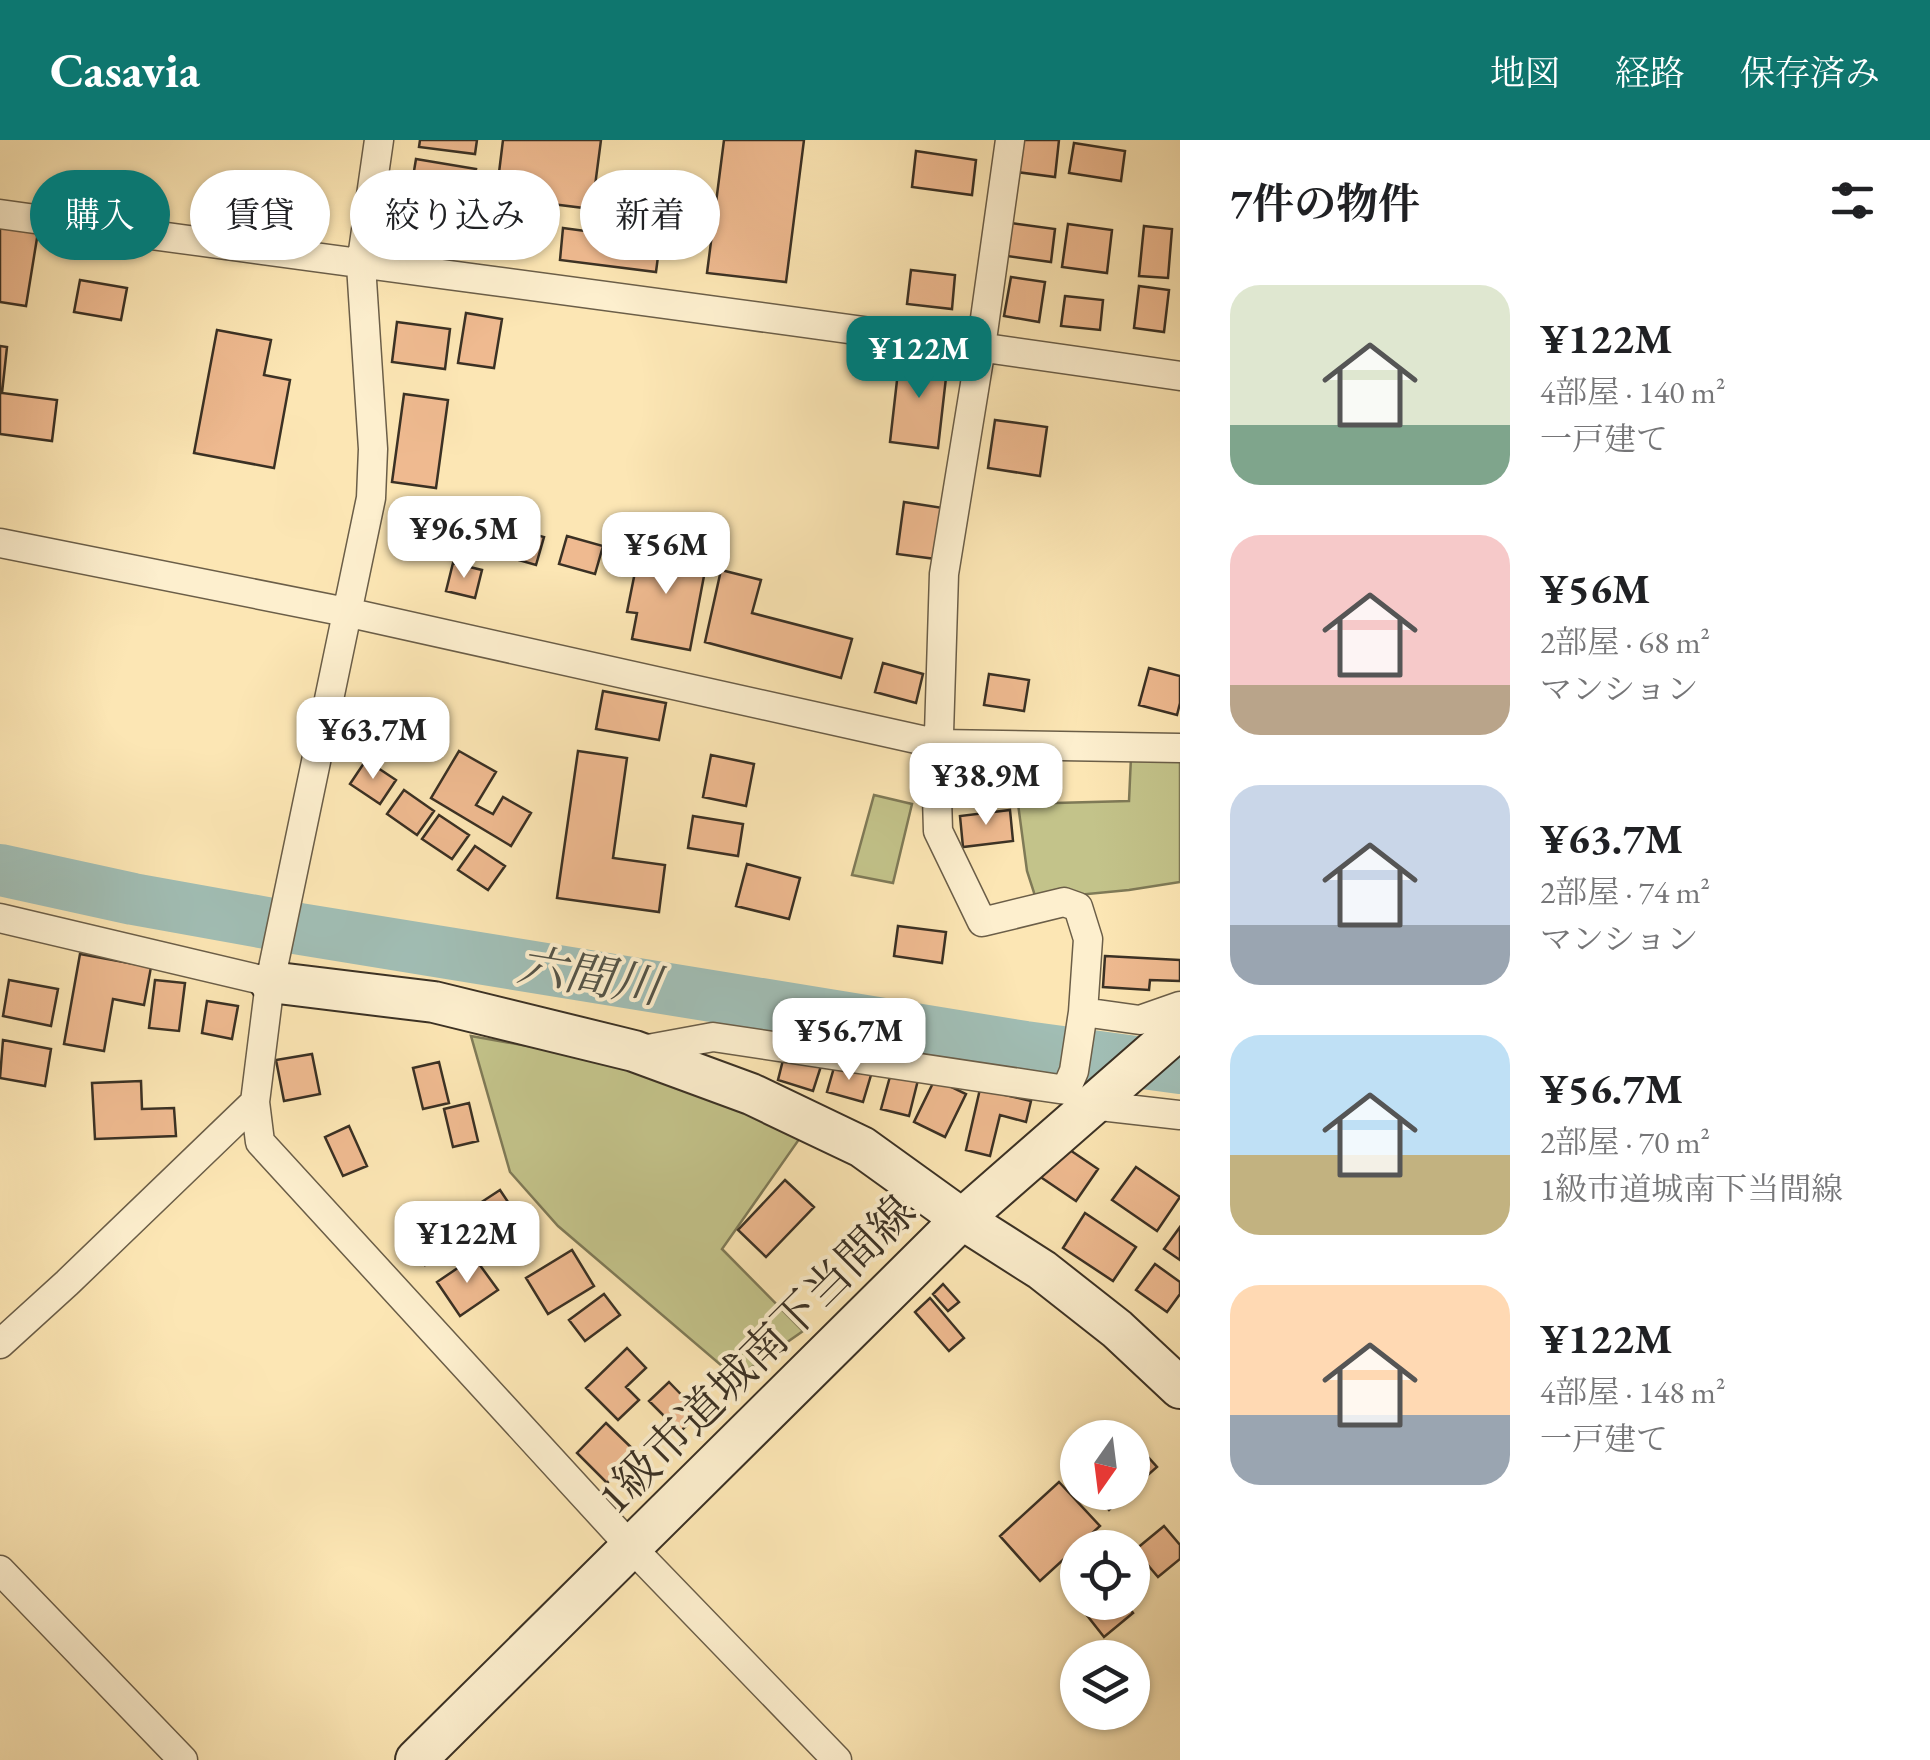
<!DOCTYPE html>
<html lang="ja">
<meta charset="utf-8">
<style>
body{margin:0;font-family:"EB Garamond","Noto Serif JP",serif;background:#f6f6f6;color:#202124;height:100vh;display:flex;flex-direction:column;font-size:38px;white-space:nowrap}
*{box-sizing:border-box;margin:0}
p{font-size:32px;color:#757577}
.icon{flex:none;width:55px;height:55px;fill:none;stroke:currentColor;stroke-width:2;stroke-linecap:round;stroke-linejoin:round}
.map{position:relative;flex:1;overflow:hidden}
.drawer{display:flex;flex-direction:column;background:#fff;width:750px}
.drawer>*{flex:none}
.guide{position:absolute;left:30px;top:30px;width:950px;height:90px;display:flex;gap:20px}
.needle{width:65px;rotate:194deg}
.tools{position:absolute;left:1060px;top:1280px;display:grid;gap:20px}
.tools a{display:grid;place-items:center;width:90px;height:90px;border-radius:50%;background:#fff;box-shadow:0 2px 8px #0004;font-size:50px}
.price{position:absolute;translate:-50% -85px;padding:0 22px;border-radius:20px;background:#fff;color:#222;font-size:32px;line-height:65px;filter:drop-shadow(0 2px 5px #0008)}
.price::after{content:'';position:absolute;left:50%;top:60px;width:30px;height:22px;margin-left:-15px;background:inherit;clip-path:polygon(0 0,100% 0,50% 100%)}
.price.current{background:#0f766e;color:#fff}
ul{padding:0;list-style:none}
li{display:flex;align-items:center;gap:30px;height:250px;padding:0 50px}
li span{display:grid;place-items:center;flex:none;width:280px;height:200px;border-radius:30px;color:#555}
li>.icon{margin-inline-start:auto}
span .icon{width:120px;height:120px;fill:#fffc;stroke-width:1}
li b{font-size:42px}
h2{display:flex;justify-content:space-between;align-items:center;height:120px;padding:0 50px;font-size:42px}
.chip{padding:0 35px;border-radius:45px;background:#fff;box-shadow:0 2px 8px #0004;font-size:35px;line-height:90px}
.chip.current{background:#0f766e;color:#fff}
header{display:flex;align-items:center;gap:60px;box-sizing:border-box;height:140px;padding:0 50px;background:#0f766e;color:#fff}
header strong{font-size:48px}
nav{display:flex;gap:55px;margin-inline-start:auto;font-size:35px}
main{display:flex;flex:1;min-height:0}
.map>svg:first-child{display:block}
.green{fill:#c3c38a;stroke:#7f7a57;stroke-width:2.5}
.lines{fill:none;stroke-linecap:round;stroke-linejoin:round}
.river{stroke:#a1beb5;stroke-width:52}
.building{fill:#efba90;stroke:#3b3124;stroke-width:2.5}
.street-casing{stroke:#6b5e48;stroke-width:31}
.secondary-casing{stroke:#3b3124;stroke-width:44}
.street{stroke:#fdefce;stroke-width:28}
.secondary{stroke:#fdefce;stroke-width:40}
.labels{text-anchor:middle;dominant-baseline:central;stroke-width:8;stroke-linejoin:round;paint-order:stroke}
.street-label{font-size:45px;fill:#3b3124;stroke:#fdefce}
.water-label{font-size:48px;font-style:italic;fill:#545448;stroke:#fdefce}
</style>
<header>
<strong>Casavia</strong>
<nav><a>地図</a><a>経路</a><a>保存済み</a></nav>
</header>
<main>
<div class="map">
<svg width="1180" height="1620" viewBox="0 0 1180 1620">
<rect width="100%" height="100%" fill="#fce6b4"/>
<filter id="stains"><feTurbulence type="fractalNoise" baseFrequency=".002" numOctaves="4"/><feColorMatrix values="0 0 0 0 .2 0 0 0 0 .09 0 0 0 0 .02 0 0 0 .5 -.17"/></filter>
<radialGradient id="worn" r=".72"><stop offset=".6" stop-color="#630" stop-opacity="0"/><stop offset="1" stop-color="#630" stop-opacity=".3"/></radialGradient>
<!-- green -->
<path class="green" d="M 1131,617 L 1180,618 L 1180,742 L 1129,750 L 1036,759 L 1027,731 L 1018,664 L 1129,661 Z
M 874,655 L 912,664 L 893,743 L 852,735 Z
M 471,896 L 601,919 L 807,988 L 722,1109 L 803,1191 L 736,1238 L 558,1086 L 510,1032 Z"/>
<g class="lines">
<!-- river -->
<path class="river" d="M 0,730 L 133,759 L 300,789 L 1025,907 L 1180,928"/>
</g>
<!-- building -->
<path class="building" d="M 420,0 L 477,0 L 475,14 L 419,7 Z
M 503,0 L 601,0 L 592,69 L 496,57 Z
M 724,0 L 804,0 L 786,142 L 707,133 Z
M 1021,0 L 1059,0 L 1055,37 L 1017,32 Z
M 1074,3 L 1125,11 L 1121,41 L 1069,33 Z
M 916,11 L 976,20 L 972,55 L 912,47 Z
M 416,19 L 476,29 L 469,65 L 410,55 Z
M 1011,83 L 1055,89 L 1051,122 L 1007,116 Z
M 1068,84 L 1112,90 L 1107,133 L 1062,127 Z
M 0,86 L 38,92 L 26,166 L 0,162 Z
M 1144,86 L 1172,89 L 1168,138 L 1139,136 Z
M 563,88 L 660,101 L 656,132 L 560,120 Z
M 911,130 L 955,135 L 952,169 L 907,164 Z
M 1011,137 L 1045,142 L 1039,182 L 1004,176 Z
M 80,140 L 127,148 L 121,180 L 74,172 Z
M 1139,146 L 1169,150 L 1164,192 L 1134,188 Z
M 1065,156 L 1103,160 L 1100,190 L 1061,186 Z
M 466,173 L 502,179 L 494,228 L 458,223 Z
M 397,182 L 450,189 L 445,229 L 392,222 Z
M 217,190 L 271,200 L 264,235 L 290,240 L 274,328 L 194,313 Z
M 0,206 L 7,207 L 2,253 L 57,260 L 52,301 L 0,294 Z
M 900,214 L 948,220 L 938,308 L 890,302 Z
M 404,254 L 448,260 L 436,348 L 392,342 Z
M 995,280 L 1047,287 L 1040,336 L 988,328 Z
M 904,362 L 943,368 L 936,419 L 897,414 Z
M 414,374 L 442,381 L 435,410 L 407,403 Z
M 466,383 L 495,390 L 488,419 L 459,411 Z
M 508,387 L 544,397 L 536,425 L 501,415 Z
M 567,396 L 603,406 L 595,434 L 559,424 Z
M 640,407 L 707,420 L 690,510 L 632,499 L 637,473 L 627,472 Z
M 453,423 L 482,430 L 475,458 L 446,451 Z
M 721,430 L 761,440 L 752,473 L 852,499 L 841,538 L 705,502 Z
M 883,523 L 923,534 L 916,563 L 875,552 Z
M 1149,528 L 1180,536 L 1180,563 L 1177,575 L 1139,565 Z
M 989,534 L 1029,540 L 1024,571 L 984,565 Z
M 603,551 L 666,563 L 659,600 L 596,589 Z
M 459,611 L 496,632 L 476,665 L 493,674 L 503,657 L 531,673 L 511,706 L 431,658 Z
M 578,611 L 627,618 L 613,718 L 665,725 L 659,772 L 557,758 Z
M 711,615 L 754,624 L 746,666 L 703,657 Z
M 366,620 L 396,640 L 380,664 L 350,644 Z
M 404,650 L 434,671 L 417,695 L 387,674 Z
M 1010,670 L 1013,701 L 963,707 L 960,676 Z
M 439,675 L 469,695 L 452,719 L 422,699 Z
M 693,676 L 743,684 L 738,716 L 688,708 Z
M 475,706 L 505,726 L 488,750 L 458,730 Z
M 747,724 L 800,738 L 789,779 L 736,766 Z
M 898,786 L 946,792 L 942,823 L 894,816 Z
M 80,814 L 151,827 L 144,865 L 113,859 L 104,911 L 64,904 Z
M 1105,816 L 1180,820 L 1180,841 L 1150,840 L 1149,850 L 1103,847 Z
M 9,840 L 58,849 L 51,886 L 3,876 Z
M 155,840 L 185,843 L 179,891 L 149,888 Z
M 207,861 L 238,866 L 232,899 L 202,893 Z
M 3,900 L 51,909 L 45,946 L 0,938 Z
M 785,912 L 822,923 L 813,951 L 778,940 Z
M 312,914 L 320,954 L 284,961 L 276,920 Z
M 439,922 L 449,963 L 423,969 L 413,928 Z
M 835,924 L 871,935 L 863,962 L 827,952 Z
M 891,933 L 918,940 L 909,976 L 881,969 Z
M 935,939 L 966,954 L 945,997 L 914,982 Z
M 141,941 L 142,969 L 174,968 L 176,996 L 95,999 L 92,943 Z
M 980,949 L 1031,961 L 1026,982 L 1000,975 L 990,1016 L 966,1010 Z
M 469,963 L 478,1001 L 453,1007 L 444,969 Z
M 349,986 L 367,1026 L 343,1036 L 325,997 Z
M 1061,1004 L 1098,1029 L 1076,1061 L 1039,1036 Z
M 1136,1027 L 1180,1057 L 1157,1091 L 1112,1060 Z
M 785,1040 L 814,1067 L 766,1117 L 738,1090 Z
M 500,1050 L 524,1086 L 501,1101 L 477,1065 Z
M 1085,1073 L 1136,1107 L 1113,1141 L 1063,1108 Z
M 443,1078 L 459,1099 L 425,1125 L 409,1104 Z
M 1180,1087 L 1180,1120 L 1164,1109 Z
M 572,1110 L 594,1146 L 548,1174 L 526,1138 Z
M 474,1117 L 498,1150 L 460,1176 L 437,1142 Z
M 1155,1124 L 1180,1142 L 1180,1154 L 1167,1172 L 1136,1150 Z
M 943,1144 L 959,1162 L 948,1171 L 933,1154 Z
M 604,1154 L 620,1175 L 585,1201 L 569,1180 Z
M 930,1158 L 964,1198 L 949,1211 L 915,1172 Z
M 627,1208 L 646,1228 L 626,1247 L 639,1260 L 618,1280 L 586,1248 Z
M 669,1242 L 699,1273 L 680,1292 L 649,1261 Z
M 606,1283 L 637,1313 L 607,1343 L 577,1313 Z
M 1132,1299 L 1157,1327 L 1132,1349 Z
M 1059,1342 L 1100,1386 L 1040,1441 L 1000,1396 Z
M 1093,1352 L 1128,1352 L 1109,1370 Z
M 1164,1386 L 1180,1405 L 1180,1419 L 1158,1437 L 1135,1410 Z
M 1089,1462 L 1125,1462 L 1133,1473 L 1104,1497 L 1082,1469 Z"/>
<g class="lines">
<defs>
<path id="street" d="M 379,0 L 361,125 L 373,309 L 371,358 L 270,842 L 255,962 L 260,1002 L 632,1408 L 837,1620
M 0,74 C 393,129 787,178 1180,236
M 0,403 L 346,472 L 939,604 L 1180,608
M 0,778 L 270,842
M 1083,872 L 1140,880 L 1180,866
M 637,911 L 713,897 L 1066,950 L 1074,931 L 1083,872 L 1088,799 L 1078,767 L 1064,762 L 982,782 L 938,691 L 937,657 L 944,434 L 981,207 L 1010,0
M 1091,965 L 1180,975
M 0,1204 L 67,1143 L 255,962
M 0,1430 L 183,1620"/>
<path id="secondary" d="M 270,842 L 434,862 L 634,911 L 751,954 L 862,1007 L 962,1079 L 1042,1130 L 1117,1189 L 1180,1248
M 416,1620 L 962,1079 L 1169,898 L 1180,894"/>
</defs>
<!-- street casing -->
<use href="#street" class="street-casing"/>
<!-- secondary casing -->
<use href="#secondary" class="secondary-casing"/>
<!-- street -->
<use href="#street" class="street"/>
<!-- secondary -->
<use href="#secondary" class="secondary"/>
</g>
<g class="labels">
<!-- street labels -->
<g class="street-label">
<text transform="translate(756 1214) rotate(-45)">1級市道城南下当間線</text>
</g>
<!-- water labels -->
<g class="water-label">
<text transform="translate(589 835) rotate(9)">六間川</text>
</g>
</g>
<rect width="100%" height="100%" filter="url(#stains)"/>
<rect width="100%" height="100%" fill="url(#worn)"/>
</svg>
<div class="tools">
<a><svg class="needle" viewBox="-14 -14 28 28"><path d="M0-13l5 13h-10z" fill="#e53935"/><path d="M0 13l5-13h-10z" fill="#757577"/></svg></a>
<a><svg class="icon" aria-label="locate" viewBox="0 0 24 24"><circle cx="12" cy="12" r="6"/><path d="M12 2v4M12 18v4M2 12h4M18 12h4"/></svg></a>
<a><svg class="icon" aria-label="layers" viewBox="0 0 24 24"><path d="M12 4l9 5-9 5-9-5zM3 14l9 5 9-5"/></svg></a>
</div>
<b class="price current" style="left:919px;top:261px">¥122M</b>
<b class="price" style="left:464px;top:441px">¥96.5M</b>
<b class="price" style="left:666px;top:457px">¥56M</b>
<b class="price" style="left:373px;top:642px">¥63.7M</b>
<b class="price" style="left:986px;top:688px">¥38.9M</b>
<b class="price" style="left:849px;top:943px">¥56.7M</b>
<b class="price" style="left:467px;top:1146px">¥122M</b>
<div class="guide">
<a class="chip current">購入</a>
<a class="chip">賃貸</a>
<a class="chip">絞り込み</a>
<a class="chip">新着</a>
</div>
</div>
<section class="drawer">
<h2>7件の物件<svg class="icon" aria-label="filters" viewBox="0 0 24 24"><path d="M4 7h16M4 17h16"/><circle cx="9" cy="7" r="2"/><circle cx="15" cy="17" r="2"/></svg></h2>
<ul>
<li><span style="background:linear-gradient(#dfe7d0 70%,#7fa58c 0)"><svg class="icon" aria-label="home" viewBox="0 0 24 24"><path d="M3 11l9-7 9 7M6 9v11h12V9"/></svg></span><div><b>¥122M</b><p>4部屋 · 140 m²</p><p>一戸建て</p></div></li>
<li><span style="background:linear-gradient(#f6c9c9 75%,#b9a48a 0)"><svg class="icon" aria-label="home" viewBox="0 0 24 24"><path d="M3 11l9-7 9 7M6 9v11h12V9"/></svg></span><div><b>¥56M</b><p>2部屋 · 68 m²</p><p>マンション</p></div></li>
<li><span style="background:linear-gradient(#c9d6e8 70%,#9aa5b1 0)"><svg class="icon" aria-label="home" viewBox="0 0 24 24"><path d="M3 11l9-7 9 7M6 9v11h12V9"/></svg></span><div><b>¥63.7M</b><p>2部屋 · 74 m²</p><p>マンション</p></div></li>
<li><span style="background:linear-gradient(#bfe0f5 60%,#c2b280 0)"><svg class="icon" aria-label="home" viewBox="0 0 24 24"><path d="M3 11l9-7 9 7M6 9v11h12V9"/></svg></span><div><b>¥56.7M</b><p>2部屋 · 70 m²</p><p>1級市道城南下当間線</p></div></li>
<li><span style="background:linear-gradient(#ffd9b3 65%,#9aa5b1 0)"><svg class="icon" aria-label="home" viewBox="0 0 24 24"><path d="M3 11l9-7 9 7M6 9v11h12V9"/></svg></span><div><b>¥122M</b><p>4部屋 · 148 m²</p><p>一戸建て</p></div></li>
</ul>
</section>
</main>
